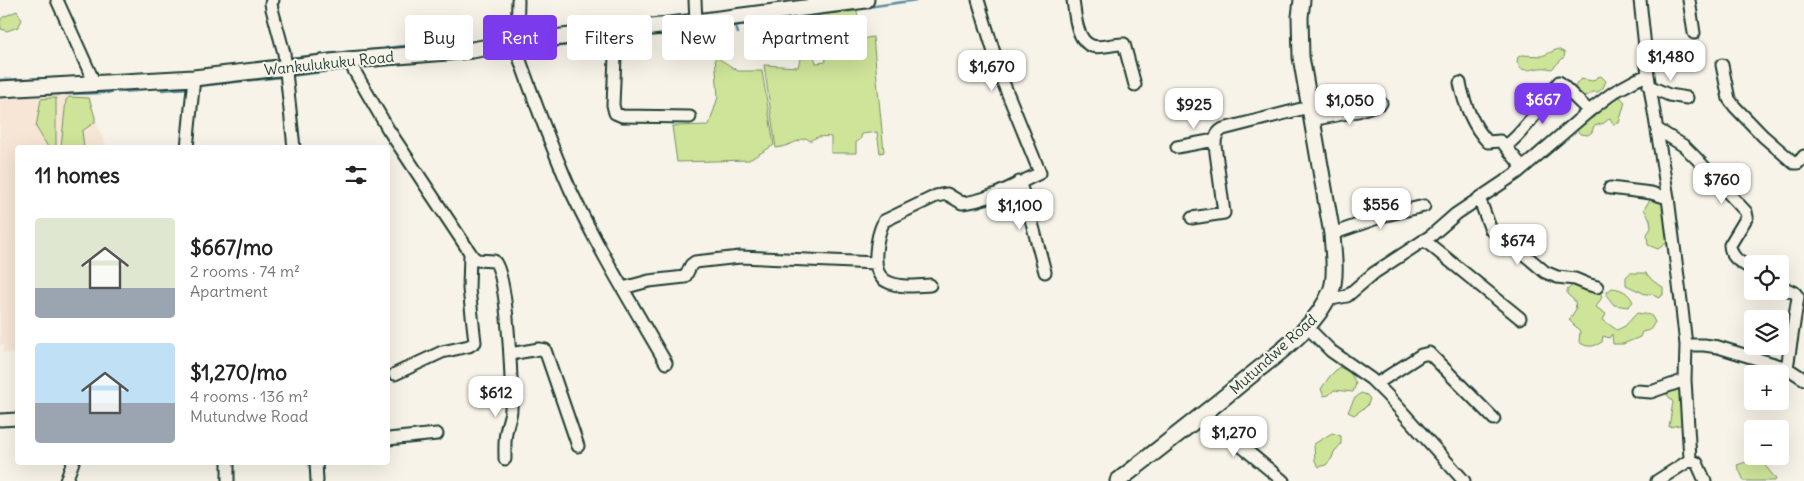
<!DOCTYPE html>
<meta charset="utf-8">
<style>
body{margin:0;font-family:Delius,sans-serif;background:#f6f6f6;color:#222;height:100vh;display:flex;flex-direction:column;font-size:19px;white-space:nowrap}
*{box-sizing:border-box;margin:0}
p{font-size:16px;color:#767676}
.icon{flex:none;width:28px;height:28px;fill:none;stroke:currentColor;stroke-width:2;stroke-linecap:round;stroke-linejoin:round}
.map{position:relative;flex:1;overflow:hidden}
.side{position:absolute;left:15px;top:145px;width:375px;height:320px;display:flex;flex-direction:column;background:#fff;border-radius:5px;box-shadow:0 5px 20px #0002}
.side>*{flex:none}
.hud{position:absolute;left:405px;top:15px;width:475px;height:45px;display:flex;gap:10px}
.buttons{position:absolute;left:1744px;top:255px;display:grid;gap:10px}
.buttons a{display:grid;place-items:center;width:45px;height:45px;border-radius:5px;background:#fff;box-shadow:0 5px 20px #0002;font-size:25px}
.price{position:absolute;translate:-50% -42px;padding:0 11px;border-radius:10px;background:#fff;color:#222;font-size:16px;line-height:32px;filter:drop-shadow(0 1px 2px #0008)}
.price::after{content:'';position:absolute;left:50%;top:30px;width:15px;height:11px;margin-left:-8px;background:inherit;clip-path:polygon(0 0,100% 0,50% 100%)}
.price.current{background:#7c3aed;color:#fff}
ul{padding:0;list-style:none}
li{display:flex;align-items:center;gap:15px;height:125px;padding:0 20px}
li span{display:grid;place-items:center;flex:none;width:140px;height:100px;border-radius:5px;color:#555}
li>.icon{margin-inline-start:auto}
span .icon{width:60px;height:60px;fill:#fffc;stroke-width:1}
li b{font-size:21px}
h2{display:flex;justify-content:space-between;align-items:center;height:60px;padding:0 20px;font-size:21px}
.chip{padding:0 18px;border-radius:5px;background:#fff;box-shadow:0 5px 20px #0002;font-size:18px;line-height:45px}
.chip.current{background:#7c3aed;color:#fff}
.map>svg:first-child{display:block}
.built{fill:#f7e5d5}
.green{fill:#cde499;stroke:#769066}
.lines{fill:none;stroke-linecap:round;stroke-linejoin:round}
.stream{stroke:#6090a2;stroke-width:2.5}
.minor-casing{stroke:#1f3d34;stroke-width:15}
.major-casing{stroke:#1f3d34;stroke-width:19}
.minor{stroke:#f7f3e8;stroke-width:11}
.major{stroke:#f7f3e8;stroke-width:15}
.labels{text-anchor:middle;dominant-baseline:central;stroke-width:4;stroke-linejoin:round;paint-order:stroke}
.street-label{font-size:15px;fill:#1f3d34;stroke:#f7f3e8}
</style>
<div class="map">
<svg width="1804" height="481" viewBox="0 0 1804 481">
<rect width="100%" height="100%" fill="#f7f3e8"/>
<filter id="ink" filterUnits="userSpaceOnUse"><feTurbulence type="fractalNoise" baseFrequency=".02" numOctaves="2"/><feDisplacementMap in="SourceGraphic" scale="10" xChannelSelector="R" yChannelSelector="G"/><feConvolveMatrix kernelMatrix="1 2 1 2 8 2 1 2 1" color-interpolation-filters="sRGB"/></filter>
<g filter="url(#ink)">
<!-- built -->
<path class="built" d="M 56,95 L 90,96 L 98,129 L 107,147 L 18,148 L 17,354 L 2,352 L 4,346 L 0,345 L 0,99 Z"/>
<!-- green -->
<path class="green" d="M 17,11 L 22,20 L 18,27 L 7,31 L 1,29 L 0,21 L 3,17 Z
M 857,11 L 861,39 L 873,37 L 884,152 L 880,153 L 877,132 L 862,134 L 860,140 L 856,142 L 856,153 L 831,153 L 831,137 C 824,136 816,136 810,141 L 806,138 C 794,142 789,146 776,148 L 764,65 L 798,67 L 800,59 L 814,56 L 816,63 L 826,62 L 818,15 Z
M 1558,49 L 1565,53 L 1564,57 L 1552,69 C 1538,65 1534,72 1521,69 L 1517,62 L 1518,57 L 1522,55 L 1542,56 Z
M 715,56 L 738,71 L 762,71 L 774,145 L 749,160 L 677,162 L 672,126 L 709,125 L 718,97 Z
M 1601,76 L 1606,81 L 1603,88 L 1598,92 L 1593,92 L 1587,96 L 1577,94 C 1574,87 1575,84 1581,79 L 1593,81 L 1597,77 Z
M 1619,96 L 1625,102 L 1619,123 L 1613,124 L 1610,118 L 1604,123 L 1594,126 L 1592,132 L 1588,135 L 1580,134 L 1577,130 L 1580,123 L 1584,120 L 1593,118 L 1606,104 Z
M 69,97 L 89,98 L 95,117 L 95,122 L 82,131 L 84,147 L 61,147 L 66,100 Z
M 49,98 L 56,98 L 56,147 L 48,147 L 36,127 L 41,99 Z
M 1653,195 L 1670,196 L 1668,242 L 1658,249 L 1648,245 L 1647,234 L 1651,228 L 1650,220 L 1644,209 Z
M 1630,273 L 1646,273 L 1653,281 L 1663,287 L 1663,295 L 1658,298 L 1652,294 L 1645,294 L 1626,285 L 1626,277 Z
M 1574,284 L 1580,286 L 1585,290 L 1588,288 L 1600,291 L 1602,297 L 1596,307 L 1606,314 L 1603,320 L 1617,330 L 1625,326 L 1637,313 L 1651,315 L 1655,322 L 1650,330 L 1642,332 L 1640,337 L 1623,344 L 1613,344 L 1612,334 L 1609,338 L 1603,336 L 1602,342 C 1594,347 1587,348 1579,342 L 1580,331 L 1569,320 L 1576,309 L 1575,301 L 1567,294 L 1567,290 Z
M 1612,288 C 1622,289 1629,293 1633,302 L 1628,307 L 1614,305 L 1607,296 L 1607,292 Z
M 1339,367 L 1350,372 L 1356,384 L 1353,392 L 1334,390 L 1329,395 L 1324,396 L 1321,389 L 1330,376 Z
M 1683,384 L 1685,424 L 1669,427 L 1673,402 L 1664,391 Z
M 1361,393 L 1367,395 L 1370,399 L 1367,406 L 1354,415 L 1348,412 L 1354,399 Z
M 1332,433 L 1341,436 L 1341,444 L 1334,452 L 1332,458 L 1326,465 L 1319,467 L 1315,461 L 1314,444 Z
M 1755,459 L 1760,465 L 1763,463 L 1776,479 L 1775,481 L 1744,481 L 1737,465 Z"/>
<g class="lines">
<!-- stream -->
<path class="stream" d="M 819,14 L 917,0
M 636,21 L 651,20
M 735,25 L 738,33
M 711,29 L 815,15
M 696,31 L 708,29
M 520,33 L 562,29
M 670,34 L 690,32
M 654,35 L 666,35
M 620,39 L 651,36
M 427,44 L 463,40
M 386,48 L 421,44
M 370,50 L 380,49
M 521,50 L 607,41
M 348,52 L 361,51
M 318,55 L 336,53
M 289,58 L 311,56
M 266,62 L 281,59
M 358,68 L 419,62
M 290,76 L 348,69
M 0,80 L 57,78
M 199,86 L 281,77
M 162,90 L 190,88
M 118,92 L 137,91
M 107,93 L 114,91
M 66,94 L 104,93
M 0,96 L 60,94"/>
<defs>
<path id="minor" d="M 57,0 L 95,84
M 273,0 L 271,3 L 272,9 L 284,53 L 294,148
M 695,0 L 696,22
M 1073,0 C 1075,13 1076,41 1092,46 C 1102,49 1114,43 1124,44 L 1135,85
M 1640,0 L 1648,75 L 1668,198 L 1682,309 L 1686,345 L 1685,380 L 1690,458 L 1690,460 L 1697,463 L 1705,481
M 1689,0 L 1694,33
M 616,32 L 613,105 L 615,113 L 622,116 L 690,117
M 517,42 L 518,0
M 514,43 C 531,92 549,141 570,189 C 598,249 633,306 666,363
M 348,60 L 388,129 L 473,257 L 477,260 L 494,261 C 508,272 512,387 511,409 C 511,416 508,421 507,428 C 504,438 505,449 505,459
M 1722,65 L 1729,99 L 1735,107 L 1763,136 L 1794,163 L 1798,163 L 1804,156
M 1460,83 C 1464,103 1473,127 1488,142 L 1500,141 L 1503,143 L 1523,168
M 1649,86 L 1669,95 L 1687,98
M 1311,120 L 1358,111 L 1381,103
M 1657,129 L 1684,146 L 1696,158 L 1746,212 L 1747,217 L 1730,245 C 1731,259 1742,263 1752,269
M 1506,146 C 1527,129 1542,104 1559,82 L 1589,111
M 1177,147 L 1215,140
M 187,148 L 194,78
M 1019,182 L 1027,204 L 1045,272
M 1610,188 L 1651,193 L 1668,198
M 1479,198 L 1491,230 L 1505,238 L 1545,272 L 1557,277 L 1575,279 L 1587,284 L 1597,287
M 1192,218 L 1224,213 L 1215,145 C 1215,138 1216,133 1223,129 L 1309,107
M 1332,234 L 1386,215 L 1424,206
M 1424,240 L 1520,318
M 930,285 C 916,286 898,288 886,281 C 869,272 877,235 884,221 L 936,196 L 947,194 L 962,203 C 989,201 1016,184 1040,173 L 1003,82 L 978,0
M 1780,286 L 1795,293 L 1798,297 L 1787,368
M 623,288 L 649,281 L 685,277 L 691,265 L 695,262 L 740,257 L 876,263
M 1326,300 L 1347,296 L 1374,273 L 1432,235 L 1456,214 L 1517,173 L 1589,111 L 1614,92 L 1636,80 L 1648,75
M 1307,327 L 1331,351 L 1371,379 L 1388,396 L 1464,481
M 1686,345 L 1704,345 L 1718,347 L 1787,368 L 1804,379
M 510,354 L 539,349 L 545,350 L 578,446
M 395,374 L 442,352 L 469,346 L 475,342 L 469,289 L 470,253
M 1376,384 L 1421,355 L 1429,353 L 1494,419
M 1637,391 L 1651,392 L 1685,380
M 1203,414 L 1283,481
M 0,420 L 18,419
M 388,439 L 437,434
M 228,462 L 228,481
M 316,462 L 317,481
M 66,481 L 73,462
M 1657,481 L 1690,460"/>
<path id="major" d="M 0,89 L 194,78 L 348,60 L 472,50 L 517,42 L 696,22 L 866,0
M 1118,481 C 1160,448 1203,415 1244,381 C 1275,355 1315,330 1331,291 C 1337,276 1333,251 1332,234 L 1301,57 L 1300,17 L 1302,0"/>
</defs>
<!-- minor casing -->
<use href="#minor" class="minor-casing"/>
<!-- major casing -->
<use href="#major" class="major-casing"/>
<!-- minor -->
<use href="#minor" class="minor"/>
<!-- major -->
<use href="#major" class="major"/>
</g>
</g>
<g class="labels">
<!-- street labels -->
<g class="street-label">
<text transform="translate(329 63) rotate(-6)">Wankulukuku Road</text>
<text transform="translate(1273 354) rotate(-42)">Mutundwe Road</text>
</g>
</g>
</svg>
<div class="buttons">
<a><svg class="icon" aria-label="locate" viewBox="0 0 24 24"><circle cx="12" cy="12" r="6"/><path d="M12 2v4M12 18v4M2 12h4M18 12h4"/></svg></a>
<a><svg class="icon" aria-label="layers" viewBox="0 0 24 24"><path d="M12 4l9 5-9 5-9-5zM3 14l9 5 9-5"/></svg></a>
<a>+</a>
<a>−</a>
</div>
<b class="price" style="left:1671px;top:82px">$1,480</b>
<b class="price" style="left:992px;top:92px">$1,670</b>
<b class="price current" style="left:1543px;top:125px">$667</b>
<b class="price" style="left:1350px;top:126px">$1,050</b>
<b class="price" style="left:1194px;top:130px">$925</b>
<b class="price" style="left:1722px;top:205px">$760</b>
<b class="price" style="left:1381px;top:230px">$556</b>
<b class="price" style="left:1020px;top:231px">$1,100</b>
<b class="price" style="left:1518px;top:266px">$674</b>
<b class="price" style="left:496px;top:418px">$612</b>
<b class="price" style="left:1234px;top:458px">$1,270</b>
<div class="hud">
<a class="chip">Buy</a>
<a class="chip current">Rent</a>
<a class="chip">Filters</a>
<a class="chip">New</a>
<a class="chip">Apartment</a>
</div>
<section class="side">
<h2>11 homes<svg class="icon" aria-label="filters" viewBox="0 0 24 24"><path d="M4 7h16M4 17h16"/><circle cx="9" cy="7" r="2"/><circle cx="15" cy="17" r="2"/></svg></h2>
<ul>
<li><span style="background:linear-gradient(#dfe7d0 70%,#9aa5b1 0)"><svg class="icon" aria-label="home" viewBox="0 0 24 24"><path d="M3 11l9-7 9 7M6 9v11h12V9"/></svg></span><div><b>$667/mo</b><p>2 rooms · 74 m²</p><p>Apartment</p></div></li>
<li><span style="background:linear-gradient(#bfe0f5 60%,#9aa5b1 0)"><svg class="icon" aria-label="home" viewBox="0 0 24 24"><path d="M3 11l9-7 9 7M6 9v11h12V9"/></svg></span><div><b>$1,270/mo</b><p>4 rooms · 136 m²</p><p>Mutundwe Road</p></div></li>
</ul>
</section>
</div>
